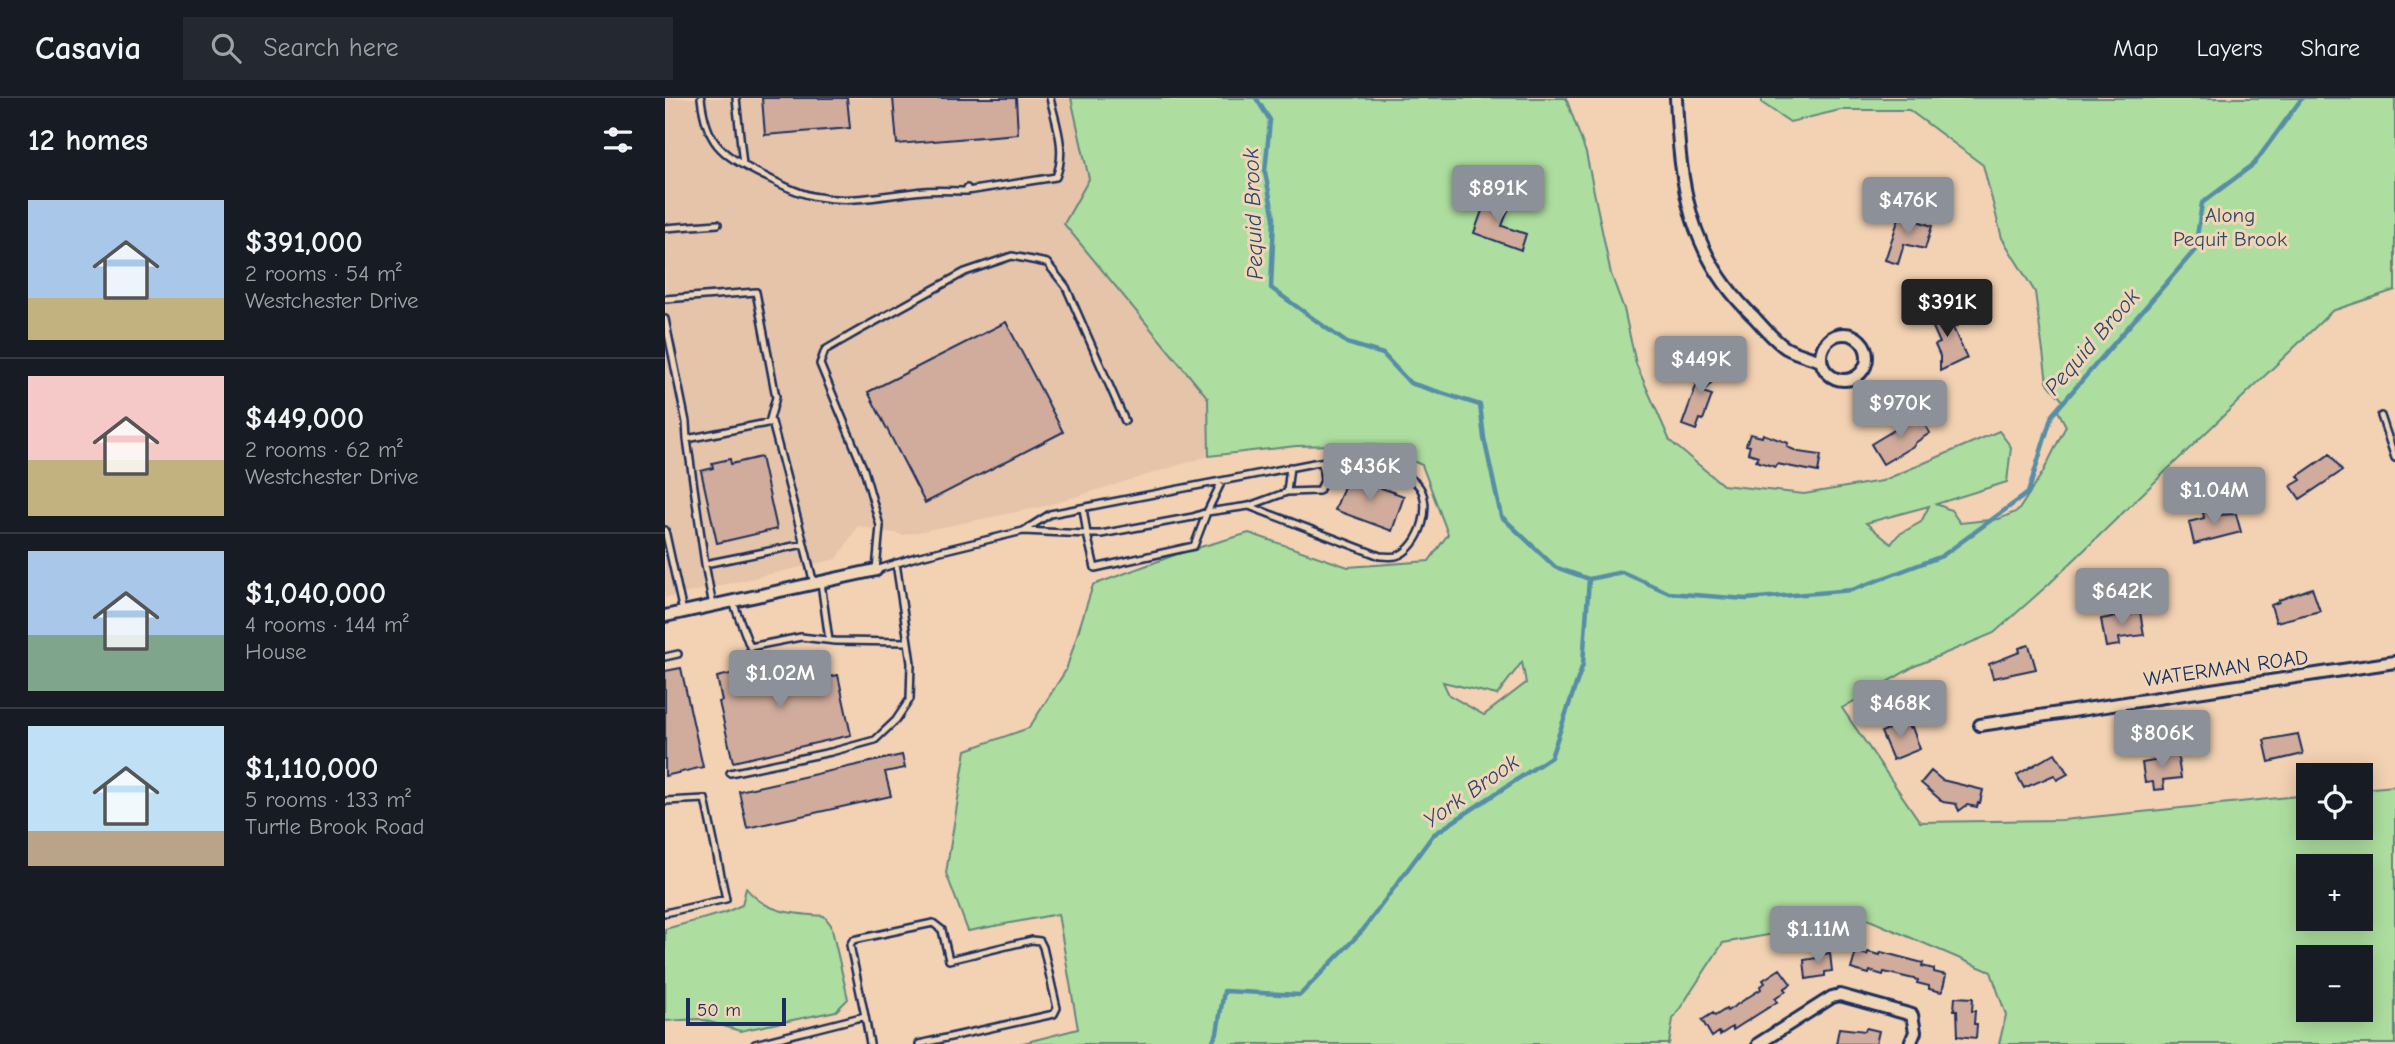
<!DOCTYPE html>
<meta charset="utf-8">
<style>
body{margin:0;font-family:"Comic Neue",sans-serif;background:#242831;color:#f1f3f6;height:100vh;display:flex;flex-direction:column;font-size:26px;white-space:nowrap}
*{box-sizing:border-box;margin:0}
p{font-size:23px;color:#9ea1a6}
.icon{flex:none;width:38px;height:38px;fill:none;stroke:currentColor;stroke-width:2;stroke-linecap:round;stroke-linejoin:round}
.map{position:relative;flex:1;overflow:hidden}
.details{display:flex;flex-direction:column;background:#171b24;width:665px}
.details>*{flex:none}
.fabs{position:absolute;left:1631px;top:665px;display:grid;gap:14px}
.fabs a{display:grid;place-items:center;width:77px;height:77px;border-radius:0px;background:#171b24;box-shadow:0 4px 18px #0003;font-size:35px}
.scale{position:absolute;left:21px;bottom:18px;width:100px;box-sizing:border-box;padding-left:7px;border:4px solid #1b2f5e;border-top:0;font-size:19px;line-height:24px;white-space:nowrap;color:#1b2f5e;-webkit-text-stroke:5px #f0d6b7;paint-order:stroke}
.price{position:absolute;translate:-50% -60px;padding:0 16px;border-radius:7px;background:#8c9099;color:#fff;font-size:23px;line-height:46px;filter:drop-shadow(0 2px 4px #0008)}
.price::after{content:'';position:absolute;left:50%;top:42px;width:21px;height:16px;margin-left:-10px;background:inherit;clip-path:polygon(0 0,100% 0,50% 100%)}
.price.selected{background:#222;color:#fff}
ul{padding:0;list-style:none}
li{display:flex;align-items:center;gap:21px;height:175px;padding:0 28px}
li+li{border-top:2px solid #363941}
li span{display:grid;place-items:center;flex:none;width:196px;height:140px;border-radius:0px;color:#555}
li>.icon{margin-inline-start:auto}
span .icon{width:84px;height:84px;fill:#fffc;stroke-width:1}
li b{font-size:30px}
h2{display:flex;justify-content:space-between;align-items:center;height:84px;padding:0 28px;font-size:30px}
header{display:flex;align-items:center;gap:42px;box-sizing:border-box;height:98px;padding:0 35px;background:#171b24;border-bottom:2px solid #363941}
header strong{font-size:33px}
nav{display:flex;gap:38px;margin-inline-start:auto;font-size:24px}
.search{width:490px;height:63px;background:#242831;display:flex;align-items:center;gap:18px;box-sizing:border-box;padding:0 24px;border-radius:0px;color:#9ea1a6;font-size:26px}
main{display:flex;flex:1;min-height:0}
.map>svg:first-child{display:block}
.built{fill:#e5c4aa}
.green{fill:#adde9f;stroke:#64867e;stroke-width:2;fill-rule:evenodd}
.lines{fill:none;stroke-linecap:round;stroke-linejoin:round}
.stream{stroke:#568ea7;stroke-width:4.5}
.building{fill:#d1ac9c;stroke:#1b2f5e;stroke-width:2}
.service-casing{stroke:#1b2f5e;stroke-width:10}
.minor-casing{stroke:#1b2f5e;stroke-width:16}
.service{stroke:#f0d6b7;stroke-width:5}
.minor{stroke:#f0d6b7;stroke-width:10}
.labels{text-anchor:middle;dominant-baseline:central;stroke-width:6;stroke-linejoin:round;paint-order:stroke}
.park-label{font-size:21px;fill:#314968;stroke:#f0d6b7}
.street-label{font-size:21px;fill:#1b2f5e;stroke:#f0d6b7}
.water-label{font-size:23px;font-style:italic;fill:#2a4770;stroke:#f0d6b7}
</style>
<header>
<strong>Casavia</strong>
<div class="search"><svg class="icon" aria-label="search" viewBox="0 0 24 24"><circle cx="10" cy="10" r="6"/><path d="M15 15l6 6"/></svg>Search here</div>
<nav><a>Map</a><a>Layers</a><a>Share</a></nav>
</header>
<main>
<section class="details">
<h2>12 homes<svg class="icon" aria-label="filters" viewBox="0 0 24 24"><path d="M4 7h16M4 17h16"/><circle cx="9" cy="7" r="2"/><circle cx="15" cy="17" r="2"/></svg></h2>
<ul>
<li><span style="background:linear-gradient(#a9c7e8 70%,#c2b280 0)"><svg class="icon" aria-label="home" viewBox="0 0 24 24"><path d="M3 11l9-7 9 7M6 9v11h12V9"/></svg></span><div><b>$391,000</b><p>2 rooms · 54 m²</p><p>Westchester Drive</p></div></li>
<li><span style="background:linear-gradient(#f6c9c9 60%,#c2b280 0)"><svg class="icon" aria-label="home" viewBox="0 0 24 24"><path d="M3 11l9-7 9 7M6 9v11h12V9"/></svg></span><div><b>$449,000</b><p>2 rooms · 62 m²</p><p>Westchester Drive</p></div></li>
<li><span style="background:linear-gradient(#a9c7e8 60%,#7fa58c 0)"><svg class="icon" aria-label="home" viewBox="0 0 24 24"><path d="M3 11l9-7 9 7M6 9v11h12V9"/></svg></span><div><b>$1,040,000</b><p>4 rooms · 144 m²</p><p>House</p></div></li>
<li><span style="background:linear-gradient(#bfe0f5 75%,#b9a48a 0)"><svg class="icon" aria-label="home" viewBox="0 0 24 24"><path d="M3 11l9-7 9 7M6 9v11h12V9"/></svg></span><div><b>$1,110,000</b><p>5 rooms · 133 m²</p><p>Turtle Brook Road</p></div></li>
</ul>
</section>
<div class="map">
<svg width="1730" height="946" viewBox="0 0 1730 946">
<rect width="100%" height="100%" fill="#f3d2b3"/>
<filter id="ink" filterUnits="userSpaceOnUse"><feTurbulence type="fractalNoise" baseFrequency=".0143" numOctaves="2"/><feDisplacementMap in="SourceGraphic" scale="14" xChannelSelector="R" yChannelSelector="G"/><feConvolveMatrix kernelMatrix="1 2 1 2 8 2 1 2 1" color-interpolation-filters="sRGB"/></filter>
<g filter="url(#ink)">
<!-- built -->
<path class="built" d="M 0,0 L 406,0 L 424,81 L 399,126 L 543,300 L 544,358 L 377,409 L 238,437 L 193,428 L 172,461 L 0,500 Z"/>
<!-- green -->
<path class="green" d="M 406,0 L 901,0 L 921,55 L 946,176 L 959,211 L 971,266 L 1005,343 L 1058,387 L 1139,396 L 1217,383 L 1334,333 L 1346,349 L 1342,384 L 1271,406 L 1286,412 L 1295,425 L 1334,421 L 1353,413 L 1378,374 L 1401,328 L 1392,311 L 1398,303 L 1382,284 L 1370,194 L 1337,140 L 1318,67 L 1244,12 L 1175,12 L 1125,24 L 1097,5 L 1097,0 L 1730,0 L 1730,192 L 1667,213 L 1384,486 L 1329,535 L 1250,568 L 1177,610 L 1255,724 L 1398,722 L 1643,697 L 1643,730 L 1696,730 L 1696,691 L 1730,688 L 1730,946 L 1334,946 L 1341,917 L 1326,874 L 1200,820 L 1058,845 L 1008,921 L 1004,946 L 354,946 L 413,931 L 393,816 L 303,833 L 281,775 L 301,652 L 364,630 L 401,572 L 428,487 L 518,454 L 584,435 L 683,469 L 764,463 L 783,436 L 757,367 L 708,346 L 631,348 L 544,358 L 543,300 L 399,126 L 424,81 ZM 1264,408 L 1256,424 L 1233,437 L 1226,446 L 1201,425 ZM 857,564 L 861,585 L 819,617 L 784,597 L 778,584 L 832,597 ZM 1643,768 L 1696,768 L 1696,821 L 1643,821 ZM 1643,859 L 1696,859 L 1696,912 L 1643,912 Z
M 81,790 C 101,815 128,816 159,818 L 166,827 L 183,901 L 171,913 L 75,933 L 35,921 L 0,923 L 0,831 L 59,815 L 77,807 Z"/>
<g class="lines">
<!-- stream -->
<path class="stream" d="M 591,0 L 605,22 L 600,74 L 609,120 L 606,190 L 682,245 L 718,256 L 745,285 L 815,307 L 819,340 L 836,418 L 890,469 L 924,481 L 957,474 L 1004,495 L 1081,501 L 1187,492 L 1277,458 L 1363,395 L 1387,317 L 1530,152 L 1537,105 L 1589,66 L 1637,0
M 546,946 L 552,935 L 559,893 L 635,897 L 698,832 L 768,737 L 886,659 L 918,566 L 924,481"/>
</g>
<!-- building -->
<path class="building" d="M 97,0 L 182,0 L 185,30 L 100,37 Z
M 228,0 L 351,0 L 353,36 L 232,46 Z
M 822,99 L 845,107 L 837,128 L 861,136 L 856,152 L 809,135 Z
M 1235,117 L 1267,128 L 1260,151 L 1239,146 L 1233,166 L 1220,162 Z
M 1284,209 L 1292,228 L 1288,230 L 1302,260 L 1275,273 L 1275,258 L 1270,247 L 1275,245 L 1263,218 Z
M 341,224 L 398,334 L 260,405 L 203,294 Z
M 1044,262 L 1056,273 L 1038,294 L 1047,297 L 1038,322 L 1035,321 L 1031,332 L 1017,327 L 1035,277 L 1033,275 Z
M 1254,317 L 1265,335 L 1250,345 L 1250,347 L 1218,366 L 1206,346 Z
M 1085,336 L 1097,339 L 1098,336 L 1123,345 L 1122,349 L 1134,354 L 1156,357 L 1153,374 L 1112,366 L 1111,369 L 1091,363 L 1093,358 L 1083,355 L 1085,348 L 1081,347 Z
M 1665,356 L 1677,373 L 1635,401 L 1626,388 L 1636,382 L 1633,378 Z
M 96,359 L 112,431 L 52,445 L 36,373 L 48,370 L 47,365 L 65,361 L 66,366 Z
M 683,378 L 739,398 L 727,433 L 670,412 Z
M 1552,411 L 1554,417 L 1571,416 L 1576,434 L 1529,446 L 1524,424 L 1539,420 L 1538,414 Z
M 1647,490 L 1655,513 L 1611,524 L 1606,507 L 1614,504 L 1614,502 Z
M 1475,514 L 1479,537 L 1454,540 L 1455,547 L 1441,549 L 1436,521 Z
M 1364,547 L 1371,571 L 1328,580 L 1324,566 L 1355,554 L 1354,550 Z
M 131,561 L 137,585 L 173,577 L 186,637 L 68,664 L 54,604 L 57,603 L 52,579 Z
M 16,570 L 38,669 L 0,678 L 0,573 Z
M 1234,623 L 1235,625 L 1242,623 L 1244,630 L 1247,629 L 1255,651 L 1228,662 L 1216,634 L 1224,631 L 1223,627 Z
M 1633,636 L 1638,656 L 1604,664 L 1599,642 Z
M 1512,654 L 1516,680 L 1498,682 L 1499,691 L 1489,692 L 1488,684 L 1480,685 L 1477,665 L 1500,661 L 1499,656 Z
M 1390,655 L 1403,676 L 1392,682 L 1389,677 L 1359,690 L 1352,677 Z
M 237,657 L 240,670 L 220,674 L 226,698 L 82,730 L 74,693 Z
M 1266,673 L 1277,682 L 1318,692 L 1315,705 L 1313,705 L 1312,709 L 1302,707 L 1294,713 L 1291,706 L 1278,704 L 1256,685 Z
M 1191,854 L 1202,857 L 1203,854 L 1215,857 L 1216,854 L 1258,865 L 1257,868 L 1269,871 L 1269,874 L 1281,877 L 1277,894 L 1264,891 L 1264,888 L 1252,885 L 1253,882 L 1219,874 L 1218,877 L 1205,873 L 1204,876 L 1186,871 Z
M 1165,855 L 1167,873 L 1160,874 L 1160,878 L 1141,881 L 1139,862 L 1152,860 L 1151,857 Z
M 1115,871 L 1126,886 L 1119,891 L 1121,893 L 1110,901 L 1112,904 L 1068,932 L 1067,929 L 1055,937 L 1054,934 L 1047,939 L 1037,922 L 1048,915 L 1050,918 L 1061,911 L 1062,913 L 1085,898 L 1096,891 L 1095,888 L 1100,885 L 1098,882 Z
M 1290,899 L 1308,900 L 1307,913 L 1310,913 L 1309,926 L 1312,926 L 1311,940 L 1293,938 L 1292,912 L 1289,912 Z
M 1174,930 L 1200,933 L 1201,930 L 1214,933 L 1211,946 L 1171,946 Z"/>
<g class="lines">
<defs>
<path id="service" d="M 36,0 C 41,44 55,56 93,75 C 112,84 132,96 153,99 C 188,106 224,96 259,93 C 273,92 288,93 302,93 L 302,90
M 71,0 L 78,67
M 302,93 L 391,79 C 402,52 391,26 385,0
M 0,130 L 53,126
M 0,201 L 91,194 L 111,299 L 104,325
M 0,221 L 21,324 L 22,341
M 1716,318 L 1730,360
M 460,323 L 401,189 L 382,165 L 347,158 L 300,174 L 193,233 L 160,252 L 155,266 L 199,372 L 215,428 L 211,472 L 251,459 L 358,433 L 385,416 L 644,366 C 656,364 669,361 681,361 C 704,360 735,369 751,385 C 770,402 756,451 731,458 C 727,459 720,458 715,458 L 584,408 L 542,414 L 557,383
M 622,394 L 625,369
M 584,408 L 622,394 L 654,393 L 659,383 L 657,364
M 542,414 L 529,448 L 430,470 L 422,436 L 436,436 L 528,419 Z
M 0,432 L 18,514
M 358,433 L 422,436 L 418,410
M 231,465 L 243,544
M 40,466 L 22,341 L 107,324 L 139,446
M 156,485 L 164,542
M 48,508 L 40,466 L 139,446 L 149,486
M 0,559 L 13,556
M 65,675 L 166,654 L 210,642 L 231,622 L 245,601 L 246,565 L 243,544 L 170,543 L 136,539 L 85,549 L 68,504
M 0,703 L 40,701 L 61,801 L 0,815
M 200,918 L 205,946
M 90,946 L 200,918 L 185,847 L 188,842 L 268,825 L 277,832 L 284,862 L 367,842 L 375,843 L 378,849 L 392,910 L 389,916 L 254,946"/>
<path id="minor" d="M 1011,0 C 1015,87 1023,157 1090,220 C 1099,230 1110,243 1121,250 C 1132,256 1145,259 1156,263
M1156 259a23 23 0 1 1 46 0a23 23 0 1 1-46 0Z
M 0,518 L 211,472
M 1315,627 L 1730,564
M 1093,946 L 1167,899 L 1175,897 L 1247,917 L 1250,934 L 1245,946"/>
</defs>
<!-- service casing -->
<use href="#service" class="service-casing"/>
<!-- minor casing -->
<use href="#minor" class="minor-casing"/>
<!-- service -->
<use href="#service" class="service"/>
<!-- minor -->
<use href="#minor" class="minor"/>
</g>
</g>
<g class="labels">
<!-- park labels -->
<g class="park-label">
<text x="1565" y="117">Along<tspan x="1565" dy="24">Pequit Brook</tspan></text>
</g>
<!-- street labels -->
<g class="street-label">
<text transform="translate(1561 570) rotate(-8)">WATERMAN ROAD</text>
</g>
<!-- water labels -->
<g class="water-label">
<text transform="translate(588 116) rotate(-92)">Pequid Brook</text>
<text transform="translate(1427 244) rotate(-49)">Pequid Brook</text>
<text transform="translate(806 693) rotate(-35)">York Brook</text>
</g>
</g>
</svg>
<div class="fabs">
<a><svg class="icon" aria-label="locate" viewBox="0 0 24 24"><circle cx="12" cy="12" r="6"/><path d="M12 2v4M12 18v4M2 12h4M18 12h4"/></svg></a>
<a>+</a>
<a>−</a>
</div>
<div class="scale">50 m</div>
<b class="price" style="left:833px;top:127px">$891K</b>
<b class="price" style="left:1243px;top:139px">$476K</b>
<b class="price selected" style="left:1282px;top:241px">$391K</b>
<b class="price" style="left:1036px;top:298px">$449K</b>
<b class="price" style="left:1235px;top:342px">$970K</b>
<b class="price" style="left:705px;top:405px">$436K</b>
<b class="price" style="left:1549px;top:429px">$1.04M</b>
<b class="price" style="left:1457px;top:530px">$642K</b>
<b class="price" style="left:115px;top:612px">$1.02M</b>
<b class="price" style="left:1235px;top:642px">$468K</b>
<b class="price" style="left:1497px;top:672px">$806K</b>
<b class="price" style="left:1153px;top:868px">$1.11M</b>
</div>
</main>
